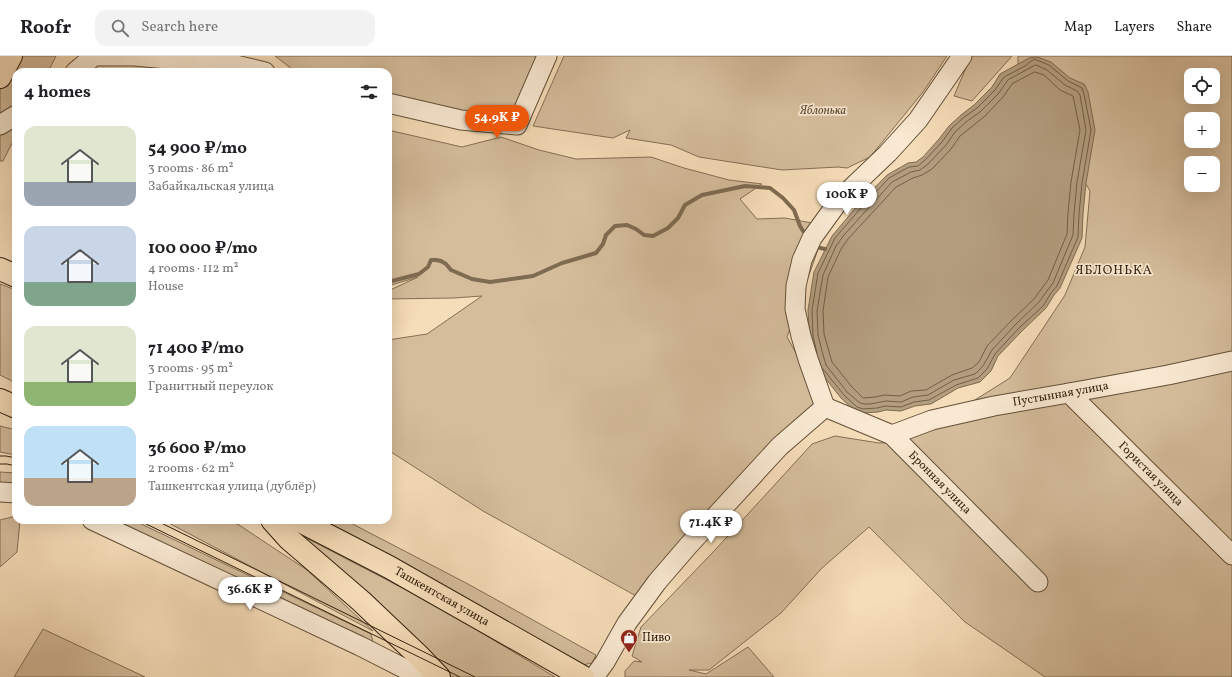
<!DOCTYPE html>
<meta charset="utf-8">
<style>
body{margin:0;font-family:Vollkorn,serif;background:#f2f2f2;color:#202124;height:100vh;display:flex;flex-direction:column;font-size:15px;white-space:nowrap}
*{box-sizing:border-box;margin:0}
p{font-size:13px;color:#757577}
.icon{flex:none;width:22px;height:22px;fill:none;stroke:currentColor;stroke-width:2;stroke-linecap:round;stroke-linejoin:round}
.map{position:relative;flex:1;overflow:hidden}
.drawer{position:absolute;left:12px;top:12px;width:380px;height:456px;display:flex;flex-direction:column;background:#fff;border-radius:12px;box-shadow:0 4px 16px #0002}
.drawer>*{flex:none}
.fabs{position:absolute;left:1184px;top:12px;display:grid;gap:8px}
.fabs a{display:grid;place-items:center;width:36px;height:36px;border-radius:8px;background:#fff;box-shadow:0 4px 16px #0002;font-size:20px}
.price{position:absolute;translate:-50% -34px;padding:0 9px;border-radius:14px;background:#fff;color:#222;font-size:13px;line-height:26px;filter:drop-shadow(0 1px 2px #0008)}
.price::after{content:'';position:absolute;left:50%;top:24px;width:12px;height:9px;margin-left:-6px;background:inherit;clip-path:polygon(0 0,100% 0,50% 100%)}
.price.selected{background:#ea580c;color:#fff}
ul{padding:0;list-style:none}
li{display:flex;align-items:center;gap:12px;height:100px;padding:0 12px}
li span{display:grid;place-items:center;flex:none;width:112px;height:80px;border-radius:12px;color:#555}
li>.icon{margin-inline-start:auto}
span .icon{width:48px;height:48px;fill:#fffc;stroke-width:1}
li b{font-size:17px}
h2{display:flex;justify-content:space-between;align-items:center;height:48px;padding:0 12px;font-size:17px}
header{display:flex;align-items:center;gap:24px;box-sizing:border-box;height:56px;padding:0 20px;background:#fff;border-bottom:1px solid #e0e0e0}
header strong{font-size:19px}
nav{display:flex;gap:22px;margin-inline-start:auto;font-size:14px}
.search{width:280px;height:36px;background:#f2f2f2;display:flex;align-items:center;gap:10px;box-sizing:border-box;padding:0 14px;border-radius:12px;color:#757577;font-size:15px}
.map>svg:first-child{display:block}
.green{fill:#d5bd9c;stroke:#846f54;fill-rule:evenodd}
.water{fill:#b39d7f;stroke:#7f6b51}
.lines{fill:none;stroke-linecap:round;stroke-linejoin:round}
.shore{stroke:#725f46;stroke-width:1}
.stream{stroke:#7f6b51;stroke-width:4}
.minor-casing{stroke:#635038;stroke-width:21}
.major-casing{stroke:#32210d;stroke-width:24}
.minor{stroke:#f9e9d2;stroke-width:19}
.major{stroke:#f6ddb9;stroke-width:22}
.tram{stroke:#32210d;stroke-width:1}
.labels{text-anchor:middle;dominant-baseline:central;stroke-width:3.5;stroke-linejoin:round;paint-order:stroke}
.park-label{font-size:12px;font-style:italic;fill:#5b4831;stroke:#f9e9d2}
.street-label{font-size:12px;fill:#32210d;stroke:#f9e9d2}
.poi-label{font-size:12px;fill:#32210d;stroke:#f9e9d2;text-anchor:start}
.neighbourhood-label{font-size:13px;letter-spacing:1px;fill:#32210d;stroke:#f9e9d2}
</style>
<header>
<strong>Roofr</strong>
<div class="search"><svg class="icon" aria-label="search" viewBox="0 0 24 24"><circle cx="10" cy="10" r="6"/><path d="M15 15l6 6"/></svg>Search here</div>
<nav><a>Map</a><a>Layers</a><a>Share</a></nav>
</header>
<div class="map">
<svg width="1232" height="621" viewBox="0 0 1232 621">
<rect width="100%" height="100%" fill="#f6ddb9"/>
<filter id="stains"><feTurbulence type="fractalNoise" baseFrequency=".005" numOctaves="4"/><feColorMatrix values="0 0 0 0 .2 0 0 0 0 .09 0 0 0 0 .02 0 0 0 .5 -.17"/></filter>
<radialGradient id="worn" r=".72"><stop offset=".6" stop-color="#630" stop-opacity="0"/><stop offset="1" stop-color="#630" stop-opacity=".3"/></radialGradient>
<!-- green -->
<path class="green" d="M 16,0 L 56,0 L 48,16 L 16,16 L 16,57 L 0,65 L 0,32 L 10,15 Z
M 275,0 L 540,0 L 511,69 L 388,41 L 388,16 L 296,16 Z
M 564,0 L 947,0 L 923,36 L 870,101 L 847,112 L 838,111 L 782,114 L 699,101 L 671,89 L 626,82 L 630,74 L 613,82 L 533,70 Z
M 971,0 L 1012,0 L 972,45 L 954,40 Z
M 1018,0 L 1232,0 L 1232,621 L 1045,621 L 965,566 L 869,471 L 822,512 L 781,557 L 709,614 L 689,614 L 706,618 L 748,591 L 774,621 L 625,621 L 625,615 L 634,605 L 642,606 L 632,600 L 641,571 L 715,494 L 812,388 L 835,380 L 879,387 L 902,386 L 927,374 L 1010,322 L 1065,239 L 1085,191 L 1090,135 L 1074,108 L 1018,75 ZM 1191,19 L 1213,19 L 1213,41 L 1191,41 ZM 1191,63 L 1213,63 L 1213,85 L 1191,85 ZM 1191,107 L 1213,107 L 1213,129 L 1191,129 Z
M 16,67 L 16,79 L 3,105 L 0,105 L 0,76 Z
M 388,74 L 462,91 L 501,81 L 539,94 L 576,103 L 651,101 L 684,112 L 729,124 L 762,128 L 740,143 L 757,163 L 785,162 L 812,167 L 820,188 L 787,281 L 813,328 L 815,353 L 638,541 L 483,455 L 388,394 L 388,284 L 427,278 L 482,240 L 454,242 L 388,243 L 388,235 L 418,221 L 388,230 Z
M 0,228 L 16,234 L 16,327 L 0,319 Z
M 0,370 L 16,374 L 16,399 L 0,396 Z
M 0,416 L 16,417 L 16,429 L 0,429 Z
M 16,460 L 16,464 L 20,464 L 17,496 L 0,511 L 0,464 Z
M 113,464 L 133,464 L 371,578 L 373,586 Z
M 163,464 L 228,464 L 239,469 L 307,514 L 373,575 Z
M 324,464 L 345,464 L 468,528 L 596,599 L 592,607 L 577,610 L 381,498 Z
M 289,473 L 439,551 L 555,621 L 450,621 L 352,526 Z
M 43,573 L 145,621 L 14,621 Z"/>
<!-- water -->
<path class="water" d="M 1037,1 L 1051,6 L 1070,22 L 1084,28 L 1088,36 L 1095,74 L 1086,127 L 1083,158 L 1082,182 L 1060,232 L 1054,239 L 1046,252 L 1022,275 L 998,300 L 991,315 L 980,326 L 958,332 L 931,348 L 915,350 L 901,355 L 886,354 L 878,356 L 863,357 L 855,355 L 841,342 L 818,313 L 809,272 L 808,254 L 814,216 L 832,180 L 858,149 L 887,119 L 908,107 L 916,106 L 923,101 L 939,83 L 949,70 L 961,59 L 974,49 L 992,31 L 1000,18 L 1029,2 Z"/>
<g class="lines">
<!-- shore -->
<path class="shore" d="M 1036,9 L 1047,14 L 1065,29 L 1077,35 L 1080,39 L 1086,74 L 1077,126 L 1074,158 L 1073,179 L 1053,227 L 1039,246 L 1016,268 L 992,294 L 983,310 L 975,318 L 954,324 L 928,339 L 913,341 L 901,346 L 886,345 L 870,348 L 864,348 L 860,347 L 847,336 L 826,309 L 823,299 L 818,279 L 817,255 L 823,219 L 836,190 L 844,179 L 892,126 L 911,116 L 920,114 L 928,108 L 946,89 L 955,76 L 966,66 L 980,56 L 998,38 L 1008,24 Z
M 1035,16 L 1044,19 L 1060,34 L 1073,40 L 1080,74 L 1071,126 L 1068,157 L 1067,178 L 1048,224 L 1034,243 L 1012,264 L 987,290 L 979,306 L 972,312 L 952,319 L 926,334 L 911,335 L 900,340 L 884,339 L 875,341 L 863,342 L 852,331 L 832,306 L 824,278 L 823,255 L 828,221 L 841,193 L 848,183 L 896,131 L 913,122 L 922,119 L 932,113 L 951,93 L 960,80 L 985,60 L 1003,41 L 1012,28 Z
M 817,297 L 813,280 L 812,254 L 818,217 L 835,182 L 861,152 L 889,122 L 909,111 L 918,110 L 925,104 L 942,86 L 952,72 L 963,62 L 977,52 L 995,34 L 1004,21 L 1025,10 L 1034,3 L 1049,9 L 1068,25 L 1082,32 L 1084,38 L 1091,74 L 1082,127 L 1079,158 L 1078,181 L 1057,230 L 1051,237 L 1043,250 L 1019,272 L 995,298 L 987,313 L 978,322 L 956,329 L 929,344 L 914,346 L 901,351 L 885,350 L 877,352 L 863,353 L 857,351 L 844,339 L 823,313"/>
<!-- stream -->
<path class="stream" d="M 816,191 L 825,193
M 388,226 L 419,218 L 428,211 L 431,204 L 436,204 L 441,205 L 446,208 L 451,214 L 472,223 L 490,226 L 533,220 L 562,207 L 596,197 L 603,188 L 606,179 L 615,170 L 627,169 L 636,173 L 644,179 L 653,180 L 668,172 L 678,162 L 685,149 L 702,139 L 745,130 L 770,132 L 783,142 L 794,154 L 800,170 L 803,175"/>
<defs>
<g id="minor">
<path d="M 75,16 L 94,0 L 134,0 L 179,4 L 219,5 L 265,16"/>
<path d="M 388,47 L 461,64 L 517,69 L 547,0"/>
<path d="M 0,69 L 16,59"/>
<path id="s1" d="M 1069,337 L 1232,499"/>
<path d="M 825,351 L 808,303 L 801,280 L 795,253 L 796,230 L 802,204 L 812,182 L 841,142 L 888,97 L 918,64 L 962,0"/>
<path id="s2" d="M 825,351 L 892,379 L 1038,526"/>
<path id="s3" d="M 892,379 L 932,364 L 994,350 L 1069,337 L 1168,319 L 1232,305"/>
<path d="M 0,436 L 16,437"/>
<path d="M 92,464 L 360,590 L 421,621"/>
<path d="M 594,621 L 605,606 L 627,567 L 657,526 L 688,490 L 780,390 L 825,351"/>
</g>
<g id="major">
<path d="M 0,21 L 11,0"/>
<path d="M 0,213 L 16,220"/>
<path d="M 0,344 L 16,351"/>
<path d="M 272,464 L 289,483 L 361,545 L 420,601 L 439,621"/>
<path id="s4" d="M 298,464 L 389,511 L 583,621"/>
</g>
</defs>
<!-- minor casing -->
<use href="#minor" class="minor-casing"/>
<!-- major casing -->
<use href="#major" class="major-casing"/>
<!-- minor -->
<use href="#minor" class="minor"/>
<!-- major -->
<use href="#major" class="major"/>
<!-- tram -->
<path class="tram" d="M 0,400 L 6,400 L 16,402
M 0,408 L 7,408 L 16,410
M 138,464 L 460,621
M 155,464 L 475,621"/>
</g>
<!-- icons -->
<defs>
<symbol id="shop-pin" viewBox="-11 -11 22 30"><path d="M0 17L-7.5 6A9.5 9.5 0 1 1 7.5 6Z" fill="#8f2418" stroke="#f9e9d2"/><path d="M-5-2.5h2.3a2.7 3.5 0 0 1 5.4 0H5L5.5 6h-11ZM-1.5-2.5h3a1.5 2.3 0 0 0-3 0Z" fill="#fff"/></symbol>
</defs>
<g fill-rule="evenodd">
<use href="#shop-pin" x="619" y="572" width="20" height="27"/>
</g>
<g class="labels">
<!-- park labels -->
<g class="park-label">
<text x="823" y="55">Яблонька</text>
</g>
<!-- street labels -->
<g class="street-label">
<text stroke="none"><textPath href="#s3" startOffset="174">Пустынная улица</textPath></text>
<text stroke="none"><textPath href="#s1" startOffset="115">Гористая улица</textPath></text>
<text stroke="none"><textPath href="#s2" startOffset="140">Бронная улица</textPath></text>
<text stroke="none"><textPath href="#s4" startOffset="163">Ташкентская улица</textPath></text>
</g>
<!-- poi labels -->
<g class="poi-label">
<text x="642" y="582">Пиво</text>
</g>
<!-- neighbourhood labels -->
<g class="neighbourhood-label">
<text x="1114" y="215">ЯБЛОНЬКА</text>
</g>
</g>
<rect width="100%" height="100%" filter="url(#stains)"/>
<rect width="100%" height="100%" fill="url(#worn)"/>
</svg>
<div class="fabs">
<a><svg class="icon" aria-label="locate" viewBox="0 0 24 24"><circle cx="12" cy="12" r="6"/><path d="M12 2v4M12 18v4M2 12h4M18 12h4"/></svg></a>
<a>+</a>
<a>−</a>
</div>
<b class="price selected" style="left:497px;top:83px">54.9K ₽</b>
<b class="price" style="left:847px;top:160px">100K ₽</b>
<b class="price" style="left:711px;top:488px">71.4K ₽</b>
<b class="price" style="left:250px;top:555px">36.6K ₽</b>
<section class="drawer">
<h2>4 homes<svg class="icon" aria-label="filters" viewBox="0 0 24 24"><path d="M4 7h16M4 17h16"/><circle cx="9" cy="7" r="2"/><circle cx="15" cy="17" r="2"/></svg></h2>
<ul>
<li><span style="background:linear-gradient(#dfe7d0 70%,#9aa5b1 0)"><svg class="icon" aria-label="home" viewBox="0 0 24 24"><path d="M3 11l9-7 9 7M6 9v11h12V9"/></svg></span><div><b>54 900 ₽/mo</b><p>3 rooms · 86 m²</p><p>Забайкальская улица</p></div></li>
<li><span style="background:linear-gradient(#c9d6e8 70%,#7fa58c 0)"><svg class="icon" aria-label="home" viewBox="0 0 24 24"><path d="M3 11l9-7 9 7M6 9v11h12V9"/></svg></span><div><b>100 000 ₽/mo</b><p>4 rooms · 112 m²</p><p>House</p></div></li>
<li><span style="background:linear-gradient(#dfe7d0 70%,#8fb573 0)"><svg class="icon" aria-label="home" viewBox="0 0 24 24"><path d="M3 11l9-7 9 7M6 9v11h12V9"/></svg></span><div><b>71 400 ₽/mo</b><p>3 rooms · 95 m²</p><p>Гранитный переулок</p></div></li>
<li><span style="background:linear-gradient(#bfe0f5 65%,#b9a48a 0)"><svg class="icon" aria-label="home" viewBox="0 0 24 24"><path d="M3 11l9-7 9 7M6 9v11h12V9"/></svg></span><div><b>36 600 ₽/mo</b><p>2 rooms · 62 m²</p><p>Ташкентская улица (дублёр)</p></div></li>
</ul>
</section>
</div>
